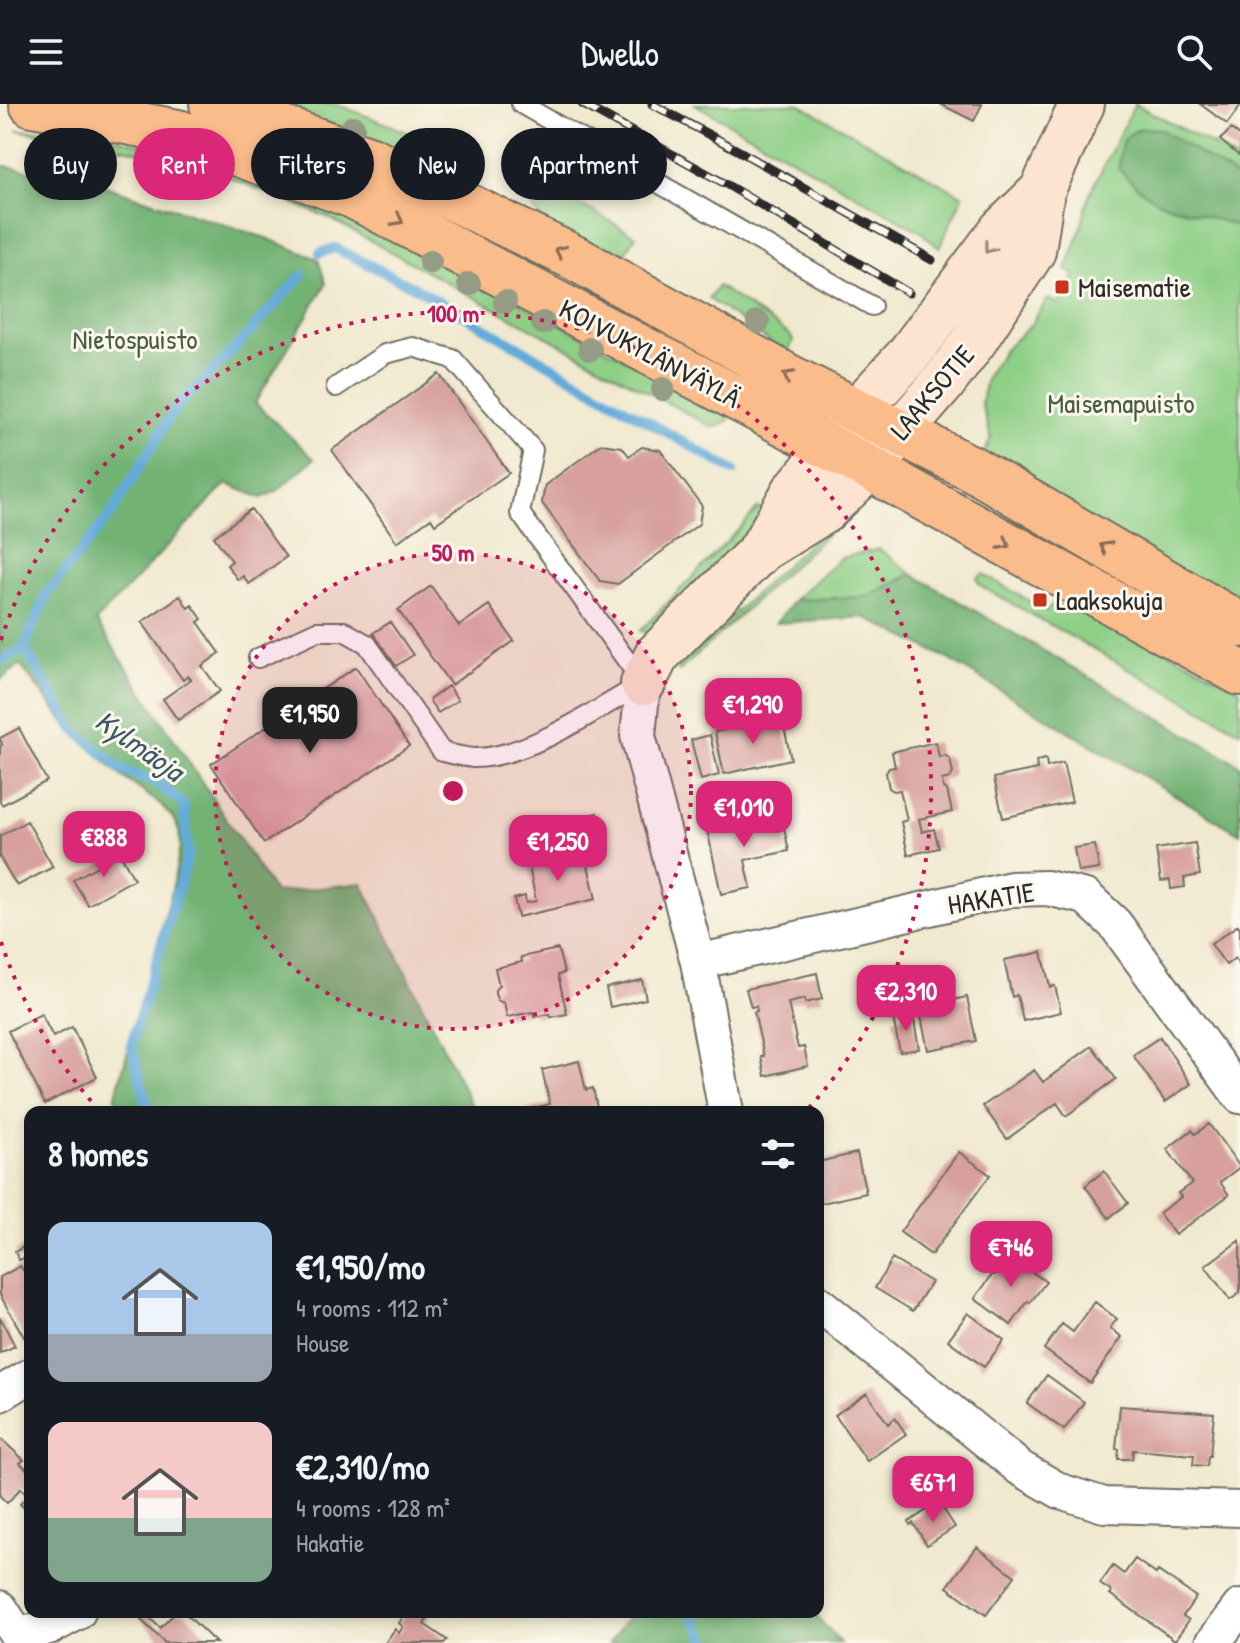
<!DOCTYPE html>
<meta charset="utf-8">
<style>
body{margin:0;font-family:"Patrick Hand",sans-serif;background:#20242c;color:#f1f3f6;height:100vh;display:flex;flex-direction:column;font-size:30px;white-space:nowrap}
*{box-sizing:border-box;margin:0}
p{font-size:26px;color:#9ea1a6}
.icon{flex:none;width:44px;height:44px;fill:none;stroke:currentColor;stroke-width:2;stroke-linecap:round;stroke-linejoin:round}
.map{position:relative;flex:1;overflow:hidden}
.drawer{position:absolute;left:24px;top:1002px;width:800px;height:512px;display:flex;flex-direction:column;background:#171b24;border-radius:16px;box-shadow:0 4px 12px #0003}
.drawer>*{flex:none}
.hud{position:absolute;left:24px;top:24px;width:800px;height:72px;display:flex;gap:16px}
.price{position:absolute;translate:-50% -68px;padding:0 18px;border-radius:16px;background:#db2777;color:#fff;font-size:26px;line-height:52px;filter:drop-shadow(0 2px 4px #0008)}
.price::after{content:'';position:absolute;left:50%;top:48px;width:24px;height:18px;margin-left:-12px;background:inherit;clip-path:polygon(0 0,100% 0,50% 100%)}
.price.active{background:#222;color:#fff}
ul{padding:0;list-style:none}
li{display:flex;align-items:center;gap:24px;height:200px;padding:0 24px}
li span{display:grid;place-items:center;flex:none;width:224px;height:160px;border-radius:16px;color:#555}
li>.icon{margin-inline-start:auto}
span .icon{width:96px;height:96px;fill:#fffc;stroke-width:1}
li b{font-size:34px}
h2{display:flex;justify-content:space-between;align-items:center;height:96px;padding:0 24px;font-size:34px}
.pill{padding:0 28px;border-radius:36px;background:#171b24;box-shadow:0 4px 12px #0003;font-size:28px;line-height:72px}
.pill.active{background:#db2777;color:#fff}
header{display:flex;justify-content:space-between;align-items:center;height:104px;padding:0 24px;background:#171b24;font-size:36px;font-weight:600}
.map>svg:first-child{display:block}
.green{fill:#8ecf86;stroke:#5c7d58;stroke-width:2}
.forest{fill:#72b273;stroke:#4e6e4f;stroke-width:2}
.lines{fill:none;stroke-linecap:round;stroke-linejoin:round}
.stream{stroke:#62abda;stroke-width:10}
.building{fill:#d7a09d}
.lane-casing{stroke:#706e64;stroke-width:22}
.street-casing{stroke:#706e64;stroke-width:38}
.secondary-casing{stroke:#706e64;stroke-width:48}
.primary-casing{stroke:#706e64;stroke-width:48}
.lane{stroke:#fff;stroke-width:18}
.street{stroke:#fff;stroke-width:34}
.secondary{stroke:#fde4d1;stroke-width:44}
.primary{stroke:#fabc8b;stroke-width:44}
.rail-casing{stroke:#2b2b2b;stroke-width:9}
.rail{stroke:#fbf7ec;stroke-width:6;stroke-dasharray:18;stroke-linecap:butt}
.tree{fill:#959b84}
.oneway{stroke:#886c56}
.oneway2{stroke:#94887e}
.ring{fill:none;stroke:#c2185b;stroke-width:4;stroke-dasharray:4 8}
.poi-dot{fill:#c8321e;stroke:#fbf7ec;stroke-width:3}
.labels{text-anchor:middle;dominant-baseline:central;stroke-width:6;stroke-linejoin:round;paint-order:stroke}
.poi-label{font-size:28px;fill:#2b2b2b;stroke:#fbf7ec;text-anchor:start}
.park-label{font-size:28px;fill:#495c46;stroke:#fbf7ec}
.street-label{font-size:28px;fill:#2b2b2b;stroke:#fbf7ec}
.water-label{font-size:30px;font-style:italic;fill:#3e5868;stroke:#fbf7ec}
.centre{fill:#c2185b;stroke:#fbf7ec;stroke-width:4}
.ring-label{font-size:24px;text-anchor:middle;font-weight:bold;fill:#c2185b;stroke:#fbf7ec;stroke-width:6;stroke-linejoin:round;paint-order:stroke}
</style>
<header><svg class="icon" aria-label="menu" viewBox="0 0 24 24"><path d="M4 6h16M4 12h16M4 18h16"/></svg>Dwello<svg class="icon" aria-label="search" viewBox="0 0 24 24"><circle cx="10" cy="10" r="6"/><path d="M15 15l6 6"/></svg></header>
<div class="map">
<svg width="1240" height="1539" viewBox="0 0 1240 1539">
<rect width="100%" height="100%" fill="#fbf7ec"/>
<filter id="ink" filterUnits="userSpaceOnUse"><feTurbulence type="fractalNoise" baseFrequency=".0125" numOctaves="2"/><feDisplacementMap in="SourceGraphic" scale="16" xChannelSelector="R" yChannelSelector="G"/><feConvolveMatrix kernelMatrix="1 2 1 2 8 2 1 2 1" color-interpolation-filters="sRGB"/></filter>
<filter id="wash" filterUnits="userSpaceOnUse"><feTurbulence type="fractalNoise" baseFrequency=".006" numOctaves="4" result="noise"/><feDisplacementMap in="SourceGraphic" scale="32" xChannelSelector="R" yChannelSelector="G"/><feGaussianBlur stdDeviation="1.8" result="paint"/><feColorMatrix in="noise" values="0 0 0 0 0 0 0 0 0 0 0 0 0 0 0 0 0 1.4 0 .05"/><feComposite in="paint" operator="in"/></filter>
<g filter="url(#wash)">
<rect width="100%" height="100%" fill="#f1e9cf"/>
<!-- green -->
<path class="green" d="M 250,0 L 336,0 L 412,30 L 453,37 L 447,53 L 414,47 L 379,45 Z
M 695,0 L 799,0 L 963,92 L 939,144 L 921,128 Z
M 1135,0 L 1224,47 L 1240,59 L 1240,502 L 981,356 L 991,334 L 981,299 L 986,274 L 1003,247 L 1029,223 L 1048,195 L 1058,200 L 1075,171 L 1066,166 L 1079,131 L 1090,89 Z
M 16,26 L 88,27 L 305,84 L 732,312 L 725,319 L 716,323 L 710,322 L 329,114 L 228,73 L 175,56 L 124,44 Z
M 520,66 L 636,132 L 625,149 C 607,144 563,134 549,122 C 533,110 529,94 510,82 Z
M 718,182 L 790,231 L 793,237 L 787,250 L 709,195 Z
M 758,404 L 765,406 L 765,411 L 651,530 L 640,527 L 744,420 Z
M 830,429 L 821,436 L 679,567 L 677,565 L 684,556 L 814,435 Z
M 879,445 L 912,470 L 866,493 L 794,496 L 841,454 Z
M 983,470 L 1047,507 L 1054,498 L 1182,554 L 1240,585 L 1240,627 L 984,484 L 978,478 L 977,474 Z"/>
<!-- forest -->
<path class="forest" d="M 1142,24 L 1160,25 L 1240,75 L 1240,123 L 1159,98 L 1138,84 L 1119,65 C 1120,42 1119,33 1142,24 Z
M 0,61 L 98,80 L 266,134 L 318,155 L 326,180 L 255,299 L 314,355 L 277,387 L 262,394 L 226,380 L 96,517 L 275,789 L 362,779 L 475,1008 L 131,1008 L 115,994 L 172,786 L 180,743 L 179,727 L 173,714 L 160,700 L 120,671 L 69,624 L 20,561 L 0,576 Z
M 912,470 L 1240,661 L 1240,730 L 943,552 L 864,513 L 776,519 L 794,496 L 866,493 Z
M 632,1508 L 813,1508 L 840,1539 L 609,1539 Z"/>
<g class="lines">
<!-- stream -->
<path class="stream" d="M 320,149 L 335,144 L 416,184 L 734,367
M 0,558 L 24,544
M 149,1008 L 131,941 L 188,752 L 184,701 L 157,679 L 122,666 L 74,625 L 24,544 L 47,490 L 111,410 L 175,305 L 240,239 L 302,171
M 690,1508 L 709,1539"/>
</g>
<g id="blocks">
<!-- building -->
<path class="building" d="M 940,0 L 982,0 L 974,17 Z
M 1200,0 L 1240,0 L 1240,2 L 1227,20 Z
M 1231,25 L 1240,32 L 1240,49 L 1238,51 L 1220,36 Z
M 439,270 L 509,369 L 435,420 L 431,414 L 397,438 L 332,346 Z
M 601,340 L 622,343 L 629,352 L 642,343 L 660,346 L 702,402 L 699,420 L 618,480 L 600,477 L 542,399 L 545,381 Z
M 251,405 L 286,453 L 249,480 L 243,472 L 238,476 L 227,461 L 232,457 L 214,433 Z
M 431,482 L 459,522 L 489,501 L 514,537 L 451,581 L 398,506 Z
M 180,492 L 188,504 L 192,501 L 202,515 L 198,518 L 220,549 L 202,562 L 220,587 L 178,616 L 163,595 L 191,575 L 188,572 L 183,576 L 142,518 Z
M 390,518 L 413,551 L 396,562 L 373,529 Z
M 356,563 L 409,642 L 264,739 L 211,660 Z
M 448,582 L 458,596 L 438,609 L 429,596 Z
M 782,614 L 791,655 L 724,670 L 715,628 Z
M 19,624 L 47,677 L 2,701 L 0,698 L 0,642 L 2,641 L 0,634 Z
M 710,631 L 719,671 L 701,676 L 691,636 Z
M 936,638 L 939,653 L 945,651 L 950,655 L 953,669 L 950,674 L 942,676 L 943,684 L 947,686 L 952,708 L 919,715 L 922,728 L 934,725 L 939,744 L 908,751 L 901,718 L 907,716 L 900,686 L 894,687 L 889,684 L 886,669 L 889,664 L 895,663 L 892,648 Z
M 1046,655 L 1047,663 L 1063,659 L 1072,698 L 1003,714 L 994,674 L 1037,665 L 1036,657 Z
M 597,709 L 602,732 L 561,741 L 555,719 Z
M 781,710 L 789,747 L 745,756 L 751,784 L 721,790 L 707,725 Z
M 27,717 L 53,763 L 17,782 L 0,754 L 0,732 Z
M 1195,739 L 1200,771 L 1184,774 L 1185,783 L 1171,785 L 1170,776 L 1161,777 L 1156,745 Z
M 1095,741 L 1099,765 L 1078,768 L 1074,744 Z
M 565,745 L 566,749 L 584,745 L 596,795 L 518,813 L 514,795 L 525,792 L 526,799 L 536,797 L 528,758 L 558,751 L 557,747 Z
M 120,749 L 134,775 L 88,801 L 73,776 Z
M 1238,821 L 1240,824 L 1240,862 L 1235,854 L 1226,861 L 1211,840 Z
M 558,845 L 564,869 L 558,871 L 567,910 L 551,913 L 550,910 L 534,913 L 533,908 L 507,913 L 504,899 L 498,897 L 495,890 L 495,886 L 499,881 L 495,864 L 522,858 L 521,853 Z
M 1042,848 L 1050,883 L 1055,882 L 1061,908 L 1023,917 L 1017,891 L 1012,893 L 1004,856 Z
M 817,869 L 822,895 L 805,899 L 805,895 L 788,899 L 798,944 L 804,943 L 808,962 L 765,972 L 761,952 L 764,952 L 754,908 L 757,907 L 756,902 L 751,903 L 746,885 Z
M 642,876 L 646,895 L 610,903 L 606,884 Z
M 967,893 L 976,937 L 928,946 L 919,903 Z
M 41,910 L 53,933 L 72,923 L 97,973 L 45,1000 L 8,927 Z
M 913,910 L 919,945 L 900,948 L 893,914 Z
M 1160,933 L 1191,980 L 1165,998 L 1133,951 Z
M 1092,942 L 1116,975 L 1066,1012 L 1057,999 L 1007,1035 L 983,1002 L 1034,966 L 1043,978 Z
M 579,957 L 586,986 L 593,984 L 597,1003 L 590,1004 L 591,1008 L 518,1008 L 550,1000 L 542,966 Z
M 1209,1020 L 1240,1063 L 1220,1078 L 1229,1091 L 1175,1131 L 1159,1109 L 1181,1093 L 1178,1089 L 1192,1079 L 1167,1045 L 1192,1026 L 1195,1030 Z
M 959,1048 L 990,1071 L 931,1151 L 900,1128 Z
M 857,1049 L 866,1089 L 818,1100 L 818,1058 Z
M 1104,1067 L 1128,1099 L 1109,1114 L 1085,1082 Z
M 1240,1136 L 1240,1189 L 1230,1196 L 1205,1162 Z
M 30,1139 L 30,1229 L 24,1233 L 0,1191 L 0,1173 L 20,1162 L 23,1166 L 29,1162 L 24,1154 L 19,1156 L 15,1148 Z
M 1010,1151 L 1019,1158 L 1023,1153 L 1035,1162 L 1031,1167 L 1046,1178 L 1030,1199 L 1028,1197 L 1011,1221 L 975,1194 L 993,1170 L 995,1171 Z
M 892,1155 L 931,1178 L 913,1207 L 875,1184 Z
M 1095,1198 L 1117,1215 L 1110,1224 L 1122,1233 L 1090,1279 L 1044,1245 L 1062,1220 L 1073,1228 Z
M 968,1209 L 1004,1236 L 984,1263 L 948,1236 Z
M 0,1213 L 15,1242 L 0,1249 Z
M 1047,1271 L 1084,1298 L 1064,1326 L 1027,1299 Z
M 867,1289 L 888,1320 L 895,1314 L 906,1330 L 867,1357 L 835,1311 Z
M 1120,1302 L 1214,1309 L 1210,1352 L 1208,1352 L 1207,1362 L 1193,1361 L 1194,1351 L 1133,1346 L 1132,1355 L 1118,1355 L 1119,1345 L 1116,1345 Z
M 0,1334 L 24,1356 L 20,1359 L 30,1368 L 30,1410 L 20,1400 L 28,1392 L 21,1384 L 7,1399 L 0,1392 Z
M 939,1398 L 955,1423 L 927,1441 L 913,1419 L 910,1421 L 909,1418 Z
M 977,1443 L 1015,1472 L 986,1511 L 947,1483 Z
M 1135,1455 L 1156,1470 L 1158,1467 L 1196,1493 L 1183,1512 L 1189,1516 L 1175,1536 L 1110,1490 L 1112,1488 L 1100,1480 L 1113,1462 L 1124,1470 Z
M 133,1508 L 144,1508 L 160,1524 L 176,1508 L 184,1508 L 216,1539 L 165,1539 Z
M 406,1508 L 432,1508 L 424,1520 L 447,1536 L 444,1539 L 385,1539 L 395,1525 L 399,1529 L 403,1523 L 399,1519 Z"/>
</g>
</g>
<g filter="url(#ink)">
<use href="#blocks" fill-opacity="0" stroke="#706e64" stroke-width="2"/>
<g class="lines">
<defs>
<path id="lane" d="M 521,0 L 872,202
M 258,554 L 317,527 L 344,527 L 367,540 L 442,648 C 452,650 463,653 473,654 C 525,655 598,605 643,579 L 520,409 L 533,346 L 453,255 L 413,243 L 385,250 L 336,283"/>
<path id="street" d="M 643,579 L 638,632 L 698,858 L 726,1008
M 698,858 L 1011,785 L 1047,784 L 1086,793 L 1115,820 L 1240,992
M 818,1199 L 1020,1364 L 1060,1387 L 1104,1401 L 1240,1405
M 0,1290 L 30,1272
M 0,1504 L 18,1532 L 19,1539
M 18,1532 L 52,1522 L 78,1508
M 1213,1539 L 1240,1503"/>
<path id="secondary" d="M 763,442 L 795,386 L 830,344 L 858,306 L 907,253 L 1001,127 L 1042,87
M 643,579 L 657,551 L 762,445 L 824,407 L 869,364 L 943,279 L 975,236 L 1033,147 L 1042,87 L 1082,0"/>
<path id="primary" d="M 32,0 L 178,28 L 353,92 L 869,364 L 1240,569
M 212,0 L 371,55 L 575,154 L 789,273 L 973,365 L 1240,521"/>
</defs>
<!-- lane casing -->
<use href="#lane" class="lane-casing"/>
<!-- street casing -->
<use href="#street" class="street-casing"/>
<!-- secondary casing -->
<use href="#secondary" class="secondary-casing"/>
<!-- primary casing -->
<use href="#primary" class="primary-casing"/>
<!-- lane -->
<use href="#lane" class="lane"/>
<!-- street -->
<use href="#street" class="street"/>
<!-- secondary -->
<use href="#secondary" class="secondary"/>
<!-- primary -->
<use href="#primary" class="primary"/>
<defs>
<path id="rail" d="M 582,0 L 724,79 L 909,189
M 652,0 L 741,48 L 932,156"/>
</defs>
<!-- rail casing -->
<use href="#rail" class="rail-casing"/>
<!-- rail -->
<use href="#rail" class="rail"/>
</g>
<!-- trees -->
<g class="tree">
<circle cx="353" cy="23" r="12"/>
<circle cx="430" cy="158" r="12"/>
<circle cx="469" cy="180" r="12"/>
<circle cx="505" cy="198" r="12"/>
<circle cx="758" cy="218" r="12"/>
<circle cx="543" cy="219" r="12"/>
<circle cx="590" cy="245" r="12"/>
<circle cx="663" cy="285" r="12"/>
</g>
<!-- one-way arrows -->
<defs><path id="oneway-chevron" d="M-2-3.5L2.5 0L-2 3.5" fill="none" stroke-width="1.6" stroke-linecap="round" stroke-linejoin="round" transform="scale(2)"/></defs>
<g class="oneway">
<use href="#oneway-chevron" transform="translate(398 116) rotate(28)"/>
<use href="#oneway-chevron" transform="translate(560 147) rotate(-155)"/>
<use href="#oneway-chevron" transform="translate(788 272) rotate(-152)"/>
<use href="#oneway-chevron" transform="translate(1005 440) rotate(29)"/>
<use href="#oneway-chevron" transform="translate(1105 443) rotate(-150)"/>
</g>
<use class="oneway2" href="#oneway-chevron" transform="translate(989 144) rotate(127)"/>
</g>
<!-- distance rings -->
<circle cx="453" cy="687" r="238" fill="#c2185b" fill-opacity=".12"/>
<g class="ring">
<circle cx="453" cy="687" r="238"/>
<path d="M99 1006A477 477 0 0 1 1 838M1 536A477 477 0 1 1 807 1006"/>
</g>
<!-- markers -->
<g class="poi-dot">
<rect x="1054" y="175" width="16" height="16" rx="4"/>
<rect x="1032" y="488" width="16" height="16" rx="4"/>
</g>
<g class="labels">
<!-- poi labels -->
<g class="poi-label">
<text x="1078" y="183">Maisematie</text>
<text x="1056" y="496">Laaksokuja</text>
</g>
<!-- park labels -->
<g class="park-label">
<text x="135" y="235">Nietospuisto</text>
<text x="1121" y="299">Maisemapuisto</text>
</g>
<!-- street labels -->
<g class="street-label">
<text transform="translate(650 249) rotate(28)">KOIVUKYLÄNVÄYLÄ</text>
<text transform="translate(932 288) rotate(-50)">LAAKSOTIE</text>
<text transform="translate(991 794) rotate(-9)">HAKATIE</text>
</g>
<!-- water labels -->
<g class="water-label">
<text transform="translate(140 641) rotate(35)">Kylmäoja</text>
</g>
</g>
<circle cx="453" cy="687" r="12" class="centre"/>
<g class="ring-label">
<text x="453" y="218">100 m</text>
<text x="453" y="457">50 m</text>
</g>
</svg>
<b class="price" style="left:753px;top:642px">€1,290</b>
<b class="price active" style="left:310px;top:651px">€1,950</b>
<b class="price" style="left:744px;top:745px">€1,010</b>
<b class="price" style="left:104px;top:775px">€888</b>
<b class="price" style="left:558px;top:779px">€1,250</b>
<b class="price" style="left:906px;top:929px">€2,310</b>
<b class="price" style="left:1011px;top:1185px">€746</b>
<b class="price" style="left:933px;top:1420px">€671</b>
<div class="hud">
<a class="pill">Buy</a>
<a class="pill active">Rent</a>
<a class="pill">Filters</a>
<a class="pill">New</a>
<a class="pill">Apartment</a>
</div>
<section class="drawer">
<h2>8 homes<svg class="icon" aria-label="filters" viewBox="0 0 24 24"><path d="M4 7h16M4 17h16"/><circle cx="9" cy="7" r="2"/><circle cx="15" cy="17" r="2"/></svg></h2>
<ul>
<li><span style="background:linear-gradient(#a9c7e8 70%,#9aa5b1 0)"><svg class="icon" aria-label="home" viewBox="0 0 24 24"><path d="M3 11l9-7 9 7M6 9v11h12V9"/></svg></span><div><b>€1,950/mo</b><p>4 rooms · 112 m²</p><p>House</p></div></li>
<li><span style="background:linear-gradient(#f6c9c9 60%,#7fa58c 0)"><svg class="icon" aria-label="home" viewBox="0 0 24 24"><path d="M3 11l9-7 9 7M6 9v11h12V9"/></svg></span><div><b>€2,310/mo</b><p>4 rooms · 128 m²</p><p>Hakatie</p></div></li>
</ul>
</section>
</div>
